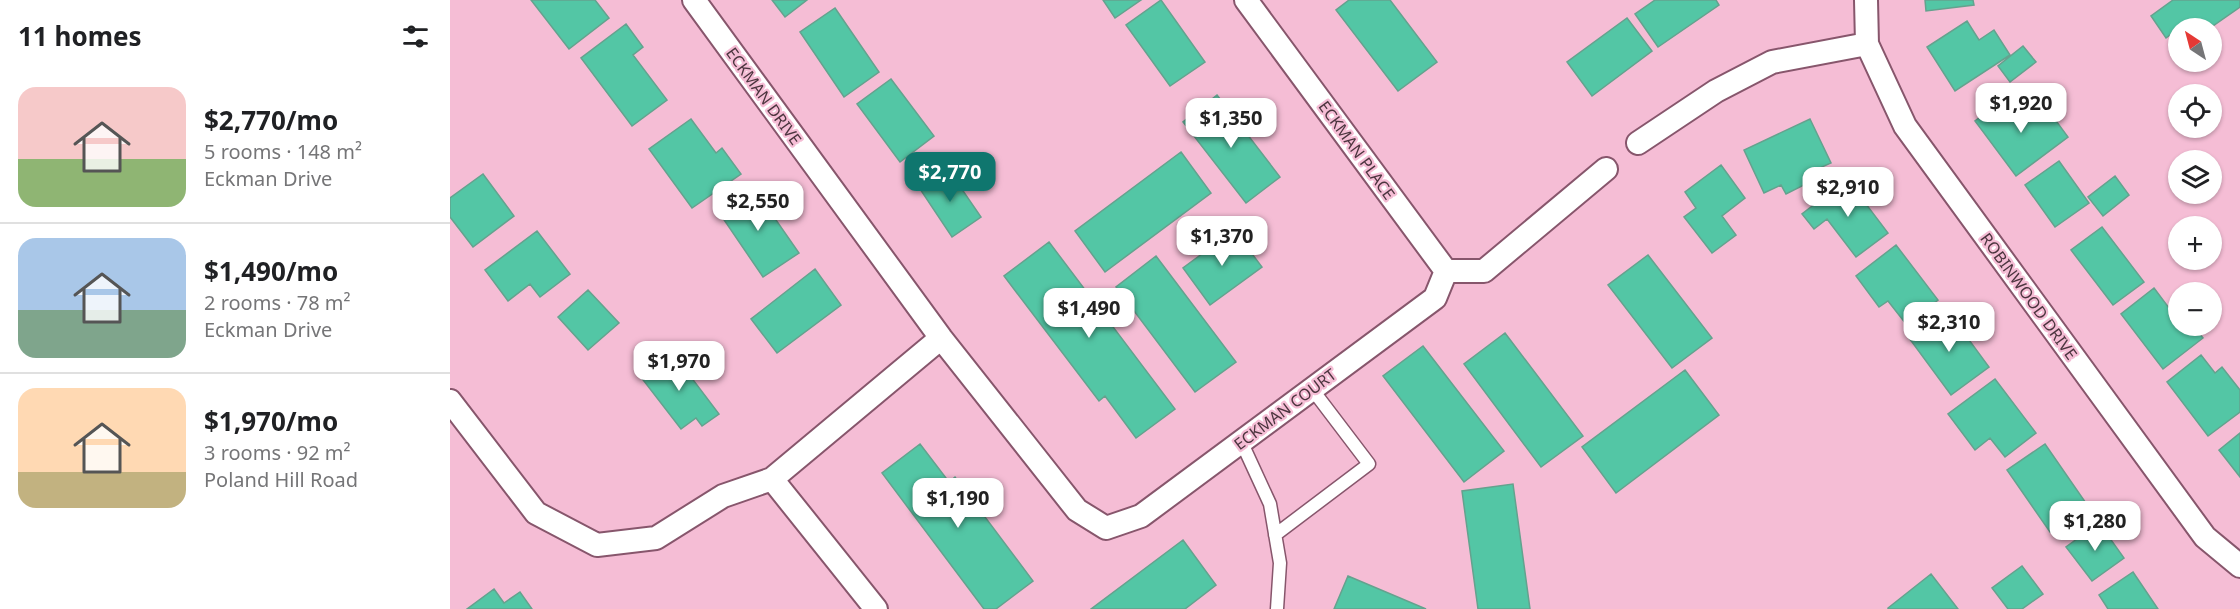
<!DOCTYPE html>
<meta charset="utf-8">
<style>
body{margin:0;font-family:"Noto Sans",sans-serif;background:#f6f6f6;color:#202124;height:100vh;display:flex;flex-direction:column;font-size:22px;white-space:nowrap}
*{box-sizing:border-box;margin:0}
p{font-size:20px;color:#757577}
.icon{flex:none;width:33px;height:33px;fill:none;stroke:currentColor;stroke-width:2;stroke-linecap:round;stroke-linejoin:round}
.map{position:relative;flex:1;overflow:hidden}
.side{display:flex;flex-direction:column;background:#fff;width:450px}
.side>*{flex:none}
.needle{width:39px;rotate:324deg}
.controls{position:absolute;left:1718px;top:18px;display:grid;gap:12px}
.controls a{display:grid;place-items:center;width:54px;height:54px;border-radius:50%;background:#fff;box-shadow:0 2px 4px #0004;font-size:30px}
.price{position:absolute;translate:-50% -51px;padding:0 14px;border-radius:12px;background:#fff;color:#222;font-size:20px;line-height:39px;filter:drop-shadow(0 2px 3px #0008)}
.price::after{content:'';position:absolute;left:50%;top:36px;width:18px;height:14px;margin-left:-9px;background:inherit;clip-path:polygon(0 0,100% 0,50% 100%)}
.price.active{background:#0f766e;color:#fff}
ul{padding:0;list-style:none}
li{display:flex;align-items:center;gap:18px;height:150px;padding:0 18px}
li+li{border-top:2px solid #e0e0e0}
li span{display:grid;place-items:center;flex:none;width:168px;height:120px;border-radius:18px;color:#555}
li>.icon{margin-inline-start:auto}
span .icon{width:72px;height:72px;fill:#fffc;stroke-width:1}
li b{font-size:26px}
h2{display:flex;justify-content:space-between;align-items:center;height:72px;padding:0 18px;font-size:26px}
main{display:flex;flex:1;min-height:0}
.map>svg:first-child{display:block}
.building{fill:#53c6a5;stroke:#64a28e;stroke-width:1.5}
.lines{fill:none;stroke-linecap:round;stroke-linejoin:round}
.lane-casing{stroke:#87566c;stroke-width:15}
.street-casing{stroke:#87566c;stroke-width:26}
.lane{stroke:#fff;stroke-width:12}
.street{stroke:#fff;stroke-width:22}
.labels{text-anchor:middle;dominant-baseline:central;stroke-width:4.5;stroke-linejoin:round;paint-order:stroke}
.street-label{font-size:16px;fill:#4c353f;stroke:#f5bdd5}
</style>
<main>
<section class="side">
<h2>11 homes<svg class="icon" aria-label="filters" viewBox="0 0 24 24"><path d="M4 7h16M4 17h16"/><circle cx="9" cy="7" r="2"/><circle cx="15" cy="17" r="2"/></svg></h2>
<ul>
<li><span style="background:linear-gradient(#f6c9c9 60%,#8fb573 0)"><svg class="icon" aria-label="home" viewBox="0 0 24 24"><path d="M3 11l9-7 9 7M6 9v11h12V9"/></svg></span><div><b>$2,770/mo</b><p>5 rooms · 148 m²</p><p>Eckman Drive</p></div></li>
<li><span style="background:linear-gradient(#a9c7e8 60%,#7fa58c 0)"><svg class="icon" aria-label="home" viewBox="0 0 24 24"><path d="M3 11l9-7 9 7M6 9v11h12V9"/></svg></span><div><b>$1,490/mo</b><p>2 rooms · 78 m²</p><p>Eckman Drive</p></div></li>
<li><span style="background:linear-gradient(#ffd9b3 70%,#c2b280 0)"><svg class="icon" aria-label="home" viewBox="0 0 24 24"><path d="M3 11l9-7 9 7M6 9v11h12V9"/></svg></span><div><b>$1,970/mo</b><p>3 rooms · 92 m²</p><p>Poland Hill Road</p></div></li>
</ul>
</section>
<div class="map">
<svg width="1790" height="609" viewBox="0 0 1790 609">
<rect width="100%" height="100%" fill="#f5bdd5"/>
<!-- building -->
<path class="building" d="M 81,0 L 145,0 L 159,18 L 119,49 Z
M 322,0 L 357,0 L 335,17 Z
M 653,0 L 691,0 L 665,18 Z
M 711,0 L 755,62 L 720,86 L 676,25 Z
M 899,0 L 940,0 L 987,62 L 948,91 L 886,10 Z
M 1205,0 L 1266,0 L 1269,5 L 1208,47 L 1185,14 Z
M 1475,0 L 1523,0 L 1524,5 L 1476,11 Z
M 1723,0 L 1790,0 L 1790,7 L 1760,28 L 1744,28 L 1739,21 L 1716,38 L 1701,16 Z
M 385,8 L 429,72 L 394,97 L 350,32 Z
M 1177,18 L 1202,51 L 1142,96 L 1117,62 Z
M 1517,21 L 1529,40 L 1544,30 L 1560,55 L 1505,91 L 1477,47 Z
M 176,24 L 193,47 L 183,55 L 217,100 L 182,126 L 131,58 Z
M 1573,46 L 1586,62 L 1560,82 L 1548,66 Z
M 441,79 L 484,136 L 450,162 L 407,104 Z
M 767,95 L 830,177 L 796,203 L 733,122 Z
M 1557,97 L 1573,119 L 1593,103 L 1618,137 L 1566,176 L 1525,121 Z
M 241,119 L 266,153 L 272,148 L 291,174 L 242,208 L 199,149 Z
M 1360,119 L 1381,163 L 1354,175 L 1358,183 L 1336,194 L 1331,185 L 1314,193 L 1294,150 Z
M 731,152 L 761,193 L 655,272 L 625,231 Z
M 1609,161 L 1639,203 L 1605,227 L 1575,185 Z
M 1271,165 L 1295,198 L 1272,216 L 1286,235 L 1262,253 L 1234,217 L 1246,208 L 1235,192 Z
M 498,169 L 531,217 L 502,237 L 470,189 Z
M 33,174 L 64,216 L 23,247 L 0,217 L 0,198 Z
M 1665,176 L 1679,195 L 1653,216 L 1638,197 Z
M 1397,179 L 1438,233 L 1406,257 L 1377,219 L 1364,229 L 1352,214 Z
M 303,187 L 349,253 L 313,277 L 268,211 Z
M 1652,227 L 1694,282 L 1663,305 L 1621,250 Z
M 784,230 L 812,267 L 760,305 L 733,268 Z
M 87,231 L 120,274 L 90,297 L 80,284 L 58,301 L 35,270 Z
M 599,242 L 725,409 L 686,438 L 655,396 L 649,401 L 554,276 Z
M 1446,245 L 1488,300 L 1456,324 L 1438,301 L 1429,307 L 1406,276 Z
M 1198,255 L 1262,338 L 1222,368 L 1158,285 Z
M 706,256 L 786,362 L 745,392 L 666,287 Z
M 365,269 L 391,305 L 327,353 L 301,319 Z
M 1704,288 L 1728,320 L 1728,326 L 1743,326 L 1753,338 L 1713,369 L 1671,314 Z
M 138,290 L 169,323 L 138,350 L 108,317 Z
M 1497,310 L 1539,367 L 1501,395 L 1459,338 Z
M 1055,333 L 1133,436 L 1091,467 L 1014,364 Z
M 973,346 L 1054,451 L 1014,482 L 933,376 Z
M 222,352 L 269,414 L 252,426 L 246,418 L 231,429 L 190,376 Z
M 1751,355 L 1765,373 L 1772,367 L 1790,390 L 1790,412 L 1758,436 L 1717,382 Z
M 1235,370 L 1269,415 L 1166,493 L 1132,447 Z
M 1545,379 L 1586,433 L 1555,457 L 1540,438 L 1525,450 L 1498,414 Z
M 1790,433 L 1790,477 L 1769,450 Z
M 470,444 L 499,482 L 505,477 L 583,581 L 546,609 L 534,609 L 432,473 Z
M 1595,444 L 1638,506 L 1600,532 L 1557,470 Z
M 1063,484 L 1080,609 L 1028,609 L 1012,491 Z
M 1649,523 L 1674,558 L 1642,581 L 1616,547 Z
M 733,540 L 766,585 L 735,609 L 641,609 Z
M 1572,566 L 1593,594 L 1572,609 L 1558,609 L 1542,588 Z
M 1683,572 L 1708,609 L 1658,609 L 1649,595 Z
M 1481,574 L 1508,609 L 1438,609 L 1438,608 Z
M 898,576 L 976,609 L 884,609 Z
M 44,589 L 54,603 L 70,592 L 82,609 L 17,609 Z"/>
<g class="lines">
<defs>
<path id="lane" d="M 791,441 L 820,504 L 830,563 L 827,609
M 825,535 L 919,464 L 862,389"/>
<path id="street" d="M 244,0 L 491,338 L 627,510 L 656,528 L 691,516 L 985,298 L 996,271
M 796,0 L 996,271 L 1034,271 L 1156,169
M 1416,0 L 1417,44 L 1455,126 L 1755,537 L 1790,566
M 1188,143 L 1266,91 L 1322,62 L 1417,44
M 0,401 L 86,513 L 147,545 L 206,538 L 273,496 L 322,479 L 491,338
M 322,479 L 426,609"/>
</defs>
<!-- lane casing -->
<use href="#lane" class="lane-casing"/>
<!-- street casing -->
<use href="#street" class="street-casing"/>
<!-- lane -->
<use href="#lane" class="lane"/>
<!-- street -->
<use href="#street" class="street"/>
</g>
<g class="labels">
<!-- street labels -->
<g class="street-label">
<text transform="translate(314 96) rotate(54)">ECKMAN DRIVE</text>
<text transform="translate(907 150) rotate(54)">ECKMAN PLACE</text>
<text transform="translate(1579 296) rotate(54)">ROBINWOOD DRIVE</text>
<text transform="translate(835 409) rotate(-37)">ECKMAN COURT</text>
</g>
</g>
</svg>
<div class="controls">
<a><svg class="needle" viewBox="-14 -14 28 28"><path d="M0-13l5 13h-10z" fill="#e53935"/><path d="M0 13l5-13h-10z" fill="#757577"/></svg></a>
<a><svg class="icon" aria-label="locate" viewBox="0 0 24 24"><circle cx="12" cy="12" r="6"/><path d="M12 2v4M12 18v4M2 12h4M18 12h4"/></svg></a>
<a><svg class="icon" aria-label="layers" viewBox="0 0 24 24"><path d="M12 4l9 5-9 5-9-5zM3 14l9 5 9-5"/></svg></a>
<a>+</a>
<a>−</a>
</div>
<b class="price" style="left:1571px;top:134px">$1,920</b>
<b class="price" style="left:781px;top:149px">$1,350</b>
<b class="price active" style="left:500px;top:203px">$2,770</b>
<b class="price" style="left:1398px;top:218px">$2,910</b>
<b class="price" style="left:308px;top:232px">$2,550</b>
<b class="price" style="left:772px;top:267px">$1,370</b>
<b class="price" style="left:639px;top:339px">$1,490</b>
<b class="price" style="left:1499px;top:353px">$2,310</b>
<b class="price" style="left:229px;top:392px">$1,970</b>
<b class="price" style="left:508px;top:529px">$1,190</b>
<b class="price" style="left:1645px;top:552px">$1,280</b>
</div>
</main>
